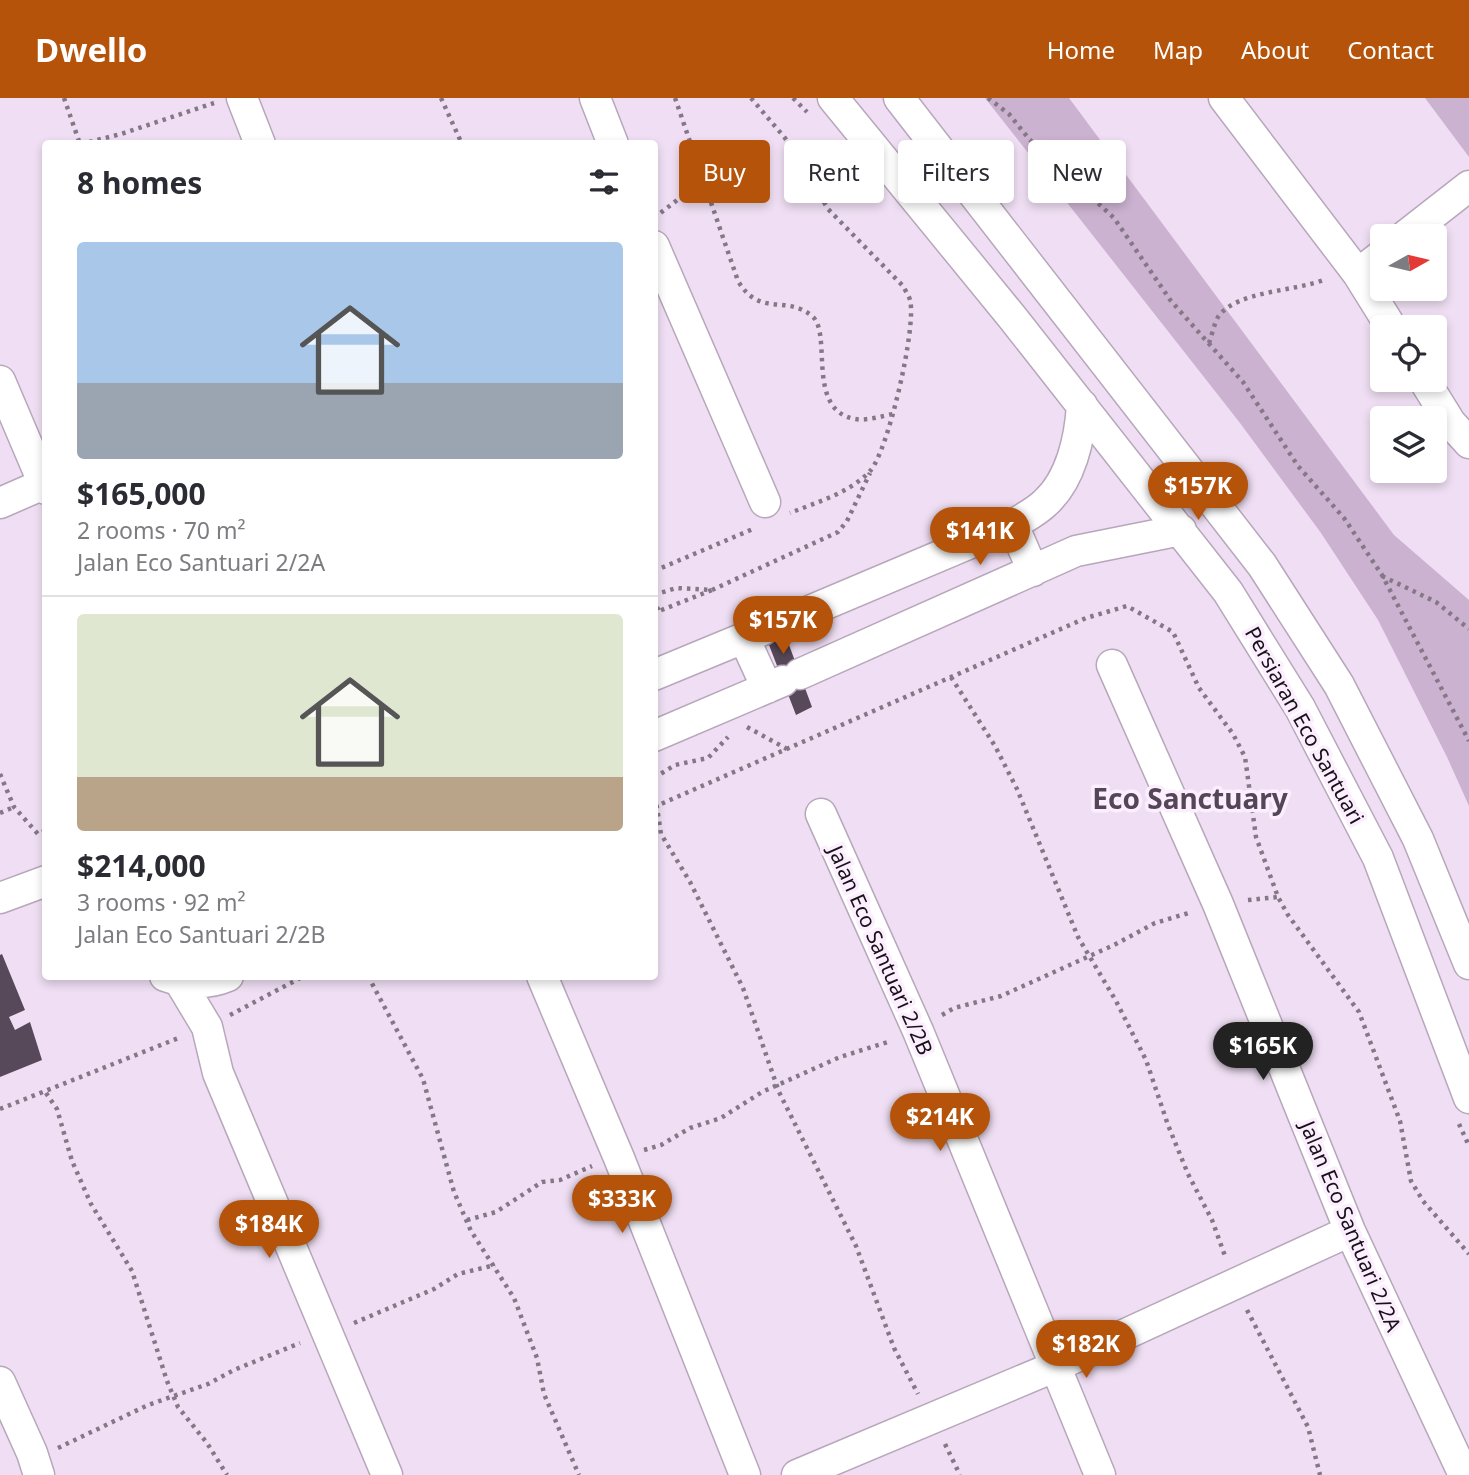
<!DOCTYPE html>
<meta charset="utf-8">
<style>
body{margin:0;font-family:"Noto Sans",sans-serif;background:#f2f2f3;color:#2b2b33;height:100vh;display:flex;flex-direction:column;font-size:26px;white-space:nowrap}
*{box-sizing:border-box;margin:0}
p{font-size:23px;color:#7c7c81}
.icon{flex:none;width:38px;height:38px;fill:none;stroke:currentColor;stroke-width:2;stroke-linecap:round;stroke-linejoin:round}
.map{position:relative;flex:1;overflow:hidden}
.drawer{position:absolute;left:42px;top:42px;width:616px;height:840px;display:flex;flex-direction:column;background:#fff;border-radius:7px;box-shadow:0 4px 10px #0003}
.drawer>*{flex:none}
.top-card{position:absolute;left:679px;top:42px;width:665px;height:63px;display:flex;gap:14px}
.needle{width:46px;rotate:82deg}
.fabs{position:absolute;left:1370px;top:126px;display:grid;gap:14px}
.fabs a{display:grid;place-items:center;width:77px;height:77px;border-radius:7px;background:#fff;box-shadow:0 4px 10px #0003;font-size:35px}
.price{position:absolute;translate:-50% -60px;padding:0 16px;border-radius:24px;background:#b45309;color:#fff;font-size:23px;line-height:46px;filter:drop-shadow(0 2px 4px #0008)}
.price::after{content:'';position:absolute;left:50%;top:42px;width:21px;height:16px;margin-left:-10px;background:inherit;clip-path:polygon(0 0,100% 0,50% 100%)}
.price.current{background:#222;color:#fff}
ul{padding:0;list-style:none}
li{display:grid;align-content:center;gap:14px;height:371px;padding:0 35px}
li+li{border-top:2px solid #e1e1e2}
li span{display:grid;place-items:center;height:217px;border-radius:7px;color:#555}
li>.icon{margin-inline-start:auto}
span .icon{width:126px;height:126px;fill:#fffc;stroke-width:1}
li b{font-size:30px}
h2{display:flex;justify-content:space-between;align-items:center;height:84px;padding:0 35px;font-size:30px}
.chip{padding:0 24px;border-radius:7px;background:#fff;box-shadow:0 4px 10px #0003;font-size:24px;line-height:63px}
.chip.current{background:#b45309;color:#fff}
header{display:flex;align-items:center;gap:42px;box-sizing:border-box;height:98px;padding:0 35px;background:#b45309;color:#fff}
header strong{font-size:33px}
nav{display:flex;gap:38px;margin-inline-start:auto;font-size:24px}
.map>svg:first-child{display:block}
.green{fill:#cbb2d0}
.building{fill:#58495a}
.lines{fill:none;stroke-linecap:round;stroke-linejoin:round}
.minor-casing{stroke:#b7a7ba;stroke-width:33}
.path{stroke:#847886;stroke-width:4.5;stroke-dasharray:3.5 5;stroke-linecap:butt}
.minor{stroke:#fff;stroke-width:30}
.labels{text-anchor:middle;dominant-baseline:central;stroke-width:7;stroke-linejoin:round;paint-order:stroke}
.street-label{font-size:21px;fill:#171118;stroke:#fceefe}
.district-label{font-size:28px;font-weight:bold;fill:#544657;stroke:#fceefe}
</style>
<header>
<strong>Dwello</strong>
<nav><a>Home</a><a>Map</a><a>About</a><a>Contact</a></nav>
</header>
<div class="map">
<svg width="1469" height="1377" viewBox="0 0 1469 1377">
<rect width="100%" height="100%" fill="#f0dff4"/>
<!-- green -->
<path class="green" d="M 985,0 L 1069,0 L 1394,437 L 1469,502 L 1469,708 L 1447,659 L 1378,522 L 1321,435 L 1240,325 Z
M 1425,0 L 1469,0 L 1469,59 Z"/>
<!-- building -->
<path class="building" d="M 753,47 L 762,82 L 726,93 L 714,60 Z
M 772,501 L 812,609 L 796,617 L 754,508 Z
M 2,856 L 25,912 L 9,919 L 15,932 L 30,924 L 42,962 L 0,979 L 0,857 Z"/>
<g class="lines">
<defs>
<path id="minor" d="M 242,0 L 260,46
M 595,0 L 613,46
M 833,0 L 1012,219 L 1228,494 L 1300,610 L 1378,760 L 1469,1000
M 899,0 L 1262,467 L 1339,587 L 1418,741 L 1469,866
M 1224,0 L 1358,176 L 1391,229
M 1405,138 L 1469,88
M 654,148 L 765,404
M 1358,176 L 1382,157
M 1424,282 L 1450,324 L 1469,345
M 0,283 L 46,391
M 0,405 L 46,385
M 1013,427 L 1033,473
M 781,525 L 1013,427 C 1023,420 1036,414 1045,405 C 1071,382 1080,340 1082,307
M 744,540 L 767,590
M 1112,567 L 1218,806 L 1350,1133 L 1464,1377
M 800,576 L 1076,453 L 1181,432
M 654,577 L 763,532
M 654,638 L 783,583
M 821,716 L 918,933 L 1100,1377
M 0,800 L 46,783
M 165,878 C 187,886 207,887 228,878
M 542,878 L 619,1060 L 745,1377
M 180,884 L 207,929 L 218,975 L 387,1377
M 0,1284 L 32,1355 L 39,1377
M 797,1377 L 1054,1269 L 1350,1133"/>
</defs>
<!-- minor casing -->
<use href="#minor" class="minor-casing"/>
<!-- path -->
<path class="path" d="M 64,0 L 80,46
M 441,0 L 462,46
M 675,0 L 738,183 C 760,220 785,196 812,218 C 833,235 805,312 855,321 C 867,323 882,318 893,316
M 751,0 L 785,40 L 828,111 L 903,188 C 905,192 909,198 910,202 C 917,228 888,354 870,373 C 850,395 817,404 790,415
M 793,0 L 807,14
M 988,0 L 1009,16 L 1029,41 L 1114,120 L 1171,203 L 1243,284 L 1298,368 L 1344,420 L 1382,477 L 1469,643
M 81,46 L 121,36 L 214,5
M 654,120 L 703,82 L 720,76
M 1209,245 C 1212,237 1214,226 1218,219 C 1237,192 1295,194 1326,181
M 654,473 L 753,431
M 1382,478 L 1436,504 L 1469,531
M 712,492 L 838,434 L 847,423 L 870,375
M 654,497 L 676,490 L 712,492 L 654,515
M 654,501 L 659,514
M 951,579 L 995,648 L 1017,691 L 1078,839 L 1116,903 L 1146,962 L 1168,1027 L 1188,1076 L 1212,1122 L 1225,1158
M 747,629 L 787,651
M 0,676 L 14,709 L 38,736 L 46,732
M 654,680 L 675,667 L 708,660 L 728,639
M 654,690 L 661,736 L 690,784 L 743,890 L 779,994 L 856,1148 L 894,1250 L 918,1296
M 654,709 L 1086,520 L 1127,508 L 1173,534 L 1199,590 L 1233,636 L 1245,659 L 1256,739 L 1278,799 L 1288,817 L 1359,914 L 1400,1023 L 1411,1083 L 1423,1103 L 1469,1156
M 0,715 L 14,709
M 1248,802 L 1278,799
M 368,878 L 423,981 L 454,1094 L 471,1133 L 514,1200 L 537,1260 L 544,1296 L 579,1377
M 230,917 L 304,878
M 942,917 L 954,910 L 1001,898 L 1114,847 L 1155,825 L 1192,814
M 46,995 L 57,1011 L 72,1063 L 91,1106 L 132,1173 L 167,1283 L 178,1309 L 207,1345 L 227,1377
M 0,1011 L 181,939
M 1459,1026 L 1469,1048
M 644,1052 L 661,1047 L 690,1030 L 721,1020 L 762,994 L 840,959 L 891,943
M 467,1122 L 496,1114 L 542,1084 L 560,1082 L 592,1068
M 1247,1212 L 1308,1329 L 1320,1377
M 354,1225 L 434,1191 L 458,1176 L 495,1167
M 945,1346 L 960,1377
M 58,1350 L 148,1307 L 208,1286 L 234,1272 L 300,1245"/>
<!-- minor -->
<use href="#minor" class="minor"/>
</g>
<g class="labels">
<!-- street labels -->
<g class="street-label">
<text transform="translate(1305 627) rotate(61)">Persiaran Eco Santuari</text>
<text transform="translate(881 852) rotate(66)">Jalan Eco Santuari 2/2B</text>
<text transform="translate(1351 1128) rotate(67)">Jalan Eco Santuari 2/2A</text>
</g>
<!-- district labels -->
<g class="district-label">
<text x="1190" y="700">Eco Sanctuary</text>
</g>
</g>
</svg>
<div class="fabs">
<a><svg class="needle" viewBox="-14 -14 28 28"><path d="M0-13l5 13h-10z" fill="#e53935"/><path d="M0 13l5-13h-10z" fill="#7c7c81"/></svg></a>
<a><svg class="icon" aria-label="locate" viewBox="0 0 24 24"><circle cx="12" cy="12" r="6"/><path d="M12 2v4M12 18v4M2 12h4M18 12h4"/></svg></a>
<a><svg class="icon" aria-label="layers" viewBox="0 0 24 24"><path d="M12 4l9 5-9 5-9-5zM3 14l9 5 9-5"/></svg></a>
</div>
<b class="price" style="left:1198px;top:424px">$157K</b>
<b class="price" style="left:980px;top:469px">$141K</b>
<b class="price" style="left:783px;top:558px">$157K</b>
<b class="price current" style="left:1263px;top:984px">$165K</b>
<b class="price" style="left:940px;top:1055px">$214K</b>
<b class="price" style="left:622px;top:1137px">$333K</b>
<b class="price" style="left:269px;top:1162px">$184K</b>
<b class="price" style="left:1086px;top:1282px">$182K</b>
<div class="top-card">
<a class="chip current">Buy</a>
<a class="chip">Rent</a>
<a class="chip">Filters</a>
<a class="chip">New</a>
</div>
<section class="drawer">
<h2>8 homes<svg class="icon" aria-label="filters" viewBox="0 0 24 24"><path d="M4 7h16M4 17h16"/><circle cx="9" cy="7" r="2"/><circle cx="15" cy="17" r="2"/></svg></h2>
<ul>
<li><span style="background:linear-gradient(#a9c7e8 65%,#9aa5b1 0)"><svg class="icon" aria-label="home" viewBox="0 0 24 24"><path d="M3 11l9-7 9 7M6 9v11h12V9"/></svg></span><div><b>$165,000</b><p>2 rooms · 70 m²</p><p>Jalan Eco Santuari 2/2A</p></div></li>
<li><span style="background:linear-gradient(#dfe7d0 75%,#b9a48a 0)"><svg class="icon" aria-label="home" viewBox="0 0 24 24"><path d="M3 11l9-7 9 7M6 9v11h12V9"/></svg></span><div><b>$214,000</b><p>3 rooms · 92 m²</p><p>Jalan Eco Santuari 2/2B</p></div></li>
</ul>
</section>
</div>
